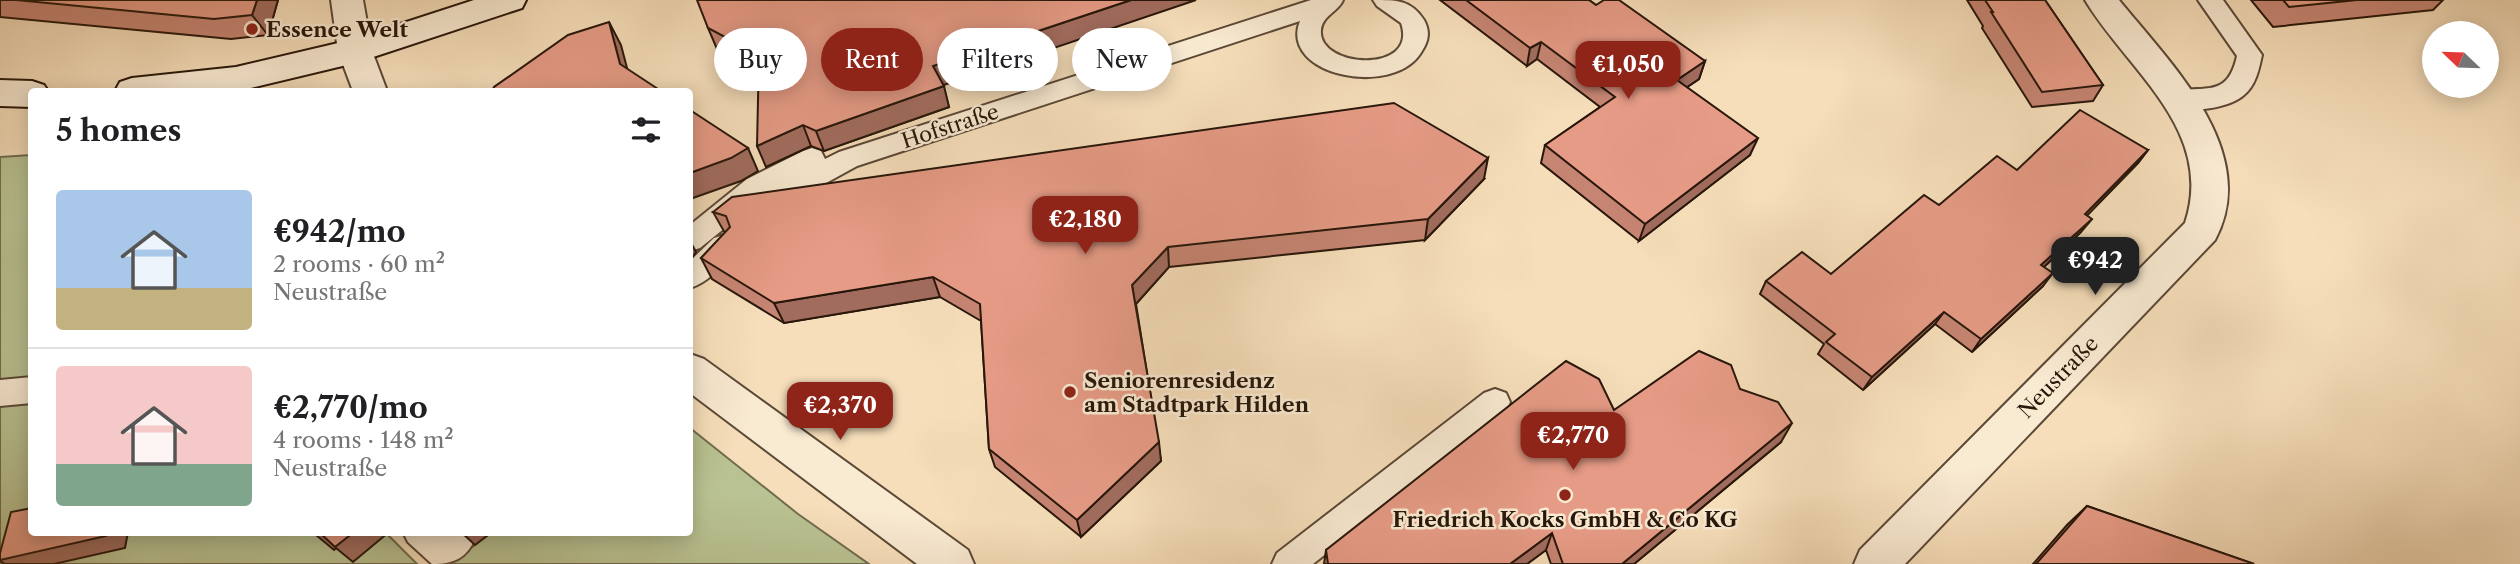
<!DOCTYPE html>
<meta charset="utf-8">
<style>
body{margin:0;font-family:"Libre Caslon Text",serif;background:#f6f6f6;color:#202124;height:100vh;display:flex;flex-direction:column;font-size:26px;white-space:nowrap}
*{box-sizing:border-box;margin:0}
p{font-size:23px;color:#757577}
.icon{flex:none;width:38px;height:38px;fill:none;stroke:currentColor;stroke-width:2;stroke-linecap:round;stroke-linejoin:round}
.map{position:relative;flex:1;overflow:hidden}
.panel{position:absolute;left:28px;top:88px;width:665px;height:448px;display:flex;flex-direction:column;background:#fff;border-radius:7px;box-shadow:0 4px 18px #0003}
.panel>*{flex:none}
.top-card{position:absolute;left:714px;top:28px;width:665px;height:63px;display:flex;gap:14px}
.needle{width:46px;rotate:293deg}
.buttons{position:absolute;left:2422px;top:21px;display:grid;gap:14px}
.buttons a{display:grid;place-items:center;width:77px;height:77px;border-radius:50%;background:#fff;box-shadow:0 4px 18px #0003;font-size:35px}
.price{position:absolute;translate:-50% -60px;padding:0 16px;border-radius:14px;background:#8f2418;color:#fff;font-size:23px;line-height:46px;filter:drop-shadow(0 2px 4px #0008)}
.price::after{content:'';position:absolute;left:50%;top:42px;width:21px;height:16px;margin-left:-10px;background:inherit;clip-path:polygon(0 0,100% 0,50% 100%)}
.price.active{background:#222;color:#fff}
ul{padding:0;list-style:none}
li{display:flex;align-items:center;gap:21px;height:175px;padding:0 28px}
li+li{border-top:2px solid #e0e0e0}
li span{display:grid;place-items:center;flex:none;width:196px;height:140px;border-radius:7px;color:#555}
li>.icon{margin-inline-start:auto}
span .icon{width:84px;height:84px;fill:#fffc;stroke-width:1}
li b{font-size:30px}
h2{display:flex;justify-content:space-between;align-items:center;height:84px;padding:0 28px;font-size:30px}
.chip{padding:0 24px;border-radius:32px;background:#fff;box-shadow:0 4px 18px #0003;font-size:24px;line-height:63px}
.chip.active{background:#8f2418;color:#fff}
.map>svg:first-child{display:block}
.green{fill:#b9c292;stroke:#706c4e;stroke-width:2}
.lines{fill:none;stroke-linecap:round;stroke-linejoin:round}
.lane-casing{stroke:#5b4836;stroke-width:4}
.street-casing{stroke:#5b4836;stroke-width:4}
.secondary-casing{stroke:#27160a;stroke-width:4}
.lane{fill:#f9ead2;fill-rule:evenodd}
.street{fill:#f9ead2;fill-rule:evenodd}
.secondary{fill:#f9ead2;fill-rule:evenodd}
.wall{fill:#c68573;stroke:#27160a;stroke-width:2}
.shaded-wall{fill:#a16c5e;stroke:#27160a;stroke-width:2}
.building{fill:#e69b86;stroke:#27160a;stroke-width:2}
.poi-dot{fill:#8f2418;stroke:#f9ead2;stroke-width:2.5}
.labels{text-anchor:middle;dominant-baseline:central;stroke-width:5;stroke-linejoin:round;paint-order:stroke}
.poi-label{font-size:21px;font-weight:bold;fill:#27160a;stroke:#f9ead2;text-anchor:start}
.street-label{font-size:21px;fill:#27160a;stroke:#f9ead2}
</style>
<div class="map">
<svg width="2520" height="564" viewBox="0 0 2520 564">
<rect width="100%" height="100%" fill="#f6deba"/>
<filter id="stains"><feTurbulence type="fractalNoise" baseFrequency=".00286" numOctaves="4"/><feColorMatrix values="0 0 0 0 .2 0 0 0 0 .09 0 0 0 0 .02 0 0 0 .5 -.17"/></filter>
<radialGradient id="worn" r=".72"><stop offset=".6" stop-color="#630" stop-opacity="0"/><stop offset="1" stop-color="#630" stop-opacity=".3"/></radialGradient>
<!-- green -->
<path class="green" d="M 31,155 L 32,532 L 385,532 L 417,564 L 0,564 L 0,157 Z
M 690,428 L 798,514 L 869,564 L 450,564 L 492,532 L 690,532 Z"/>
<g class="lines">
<defs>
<path id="lane" d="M 1311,0 L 1343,0 C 1339,11 1322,16 1321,30 C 1317,68 1419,75 1401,23 L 1377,6 L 1373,0 C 1397,0 1411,0 1424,20 C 1430,31 1429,40 1422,51 C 1395,99 1278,76 1300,21 L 857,166 L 777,210 L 768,207 L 764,200 L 771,191 L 700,248 L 690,251 L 690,225 L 747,179 L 803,151 L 812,148 L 821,151 L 825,159 L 839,152 Z
M 2198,0 L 2223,0 L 2262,55 C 2259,69 2256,85 2244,95 C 2228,109 2189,113 2169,107 L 2165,100 L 2169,93 C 2203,83 2227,101 2237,56 Z
M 724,235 L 734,238 L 738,246 C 729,262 707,283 690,288 L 690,261 L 714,238 Z
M 32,377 L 32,403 L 0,406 L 0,380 Z
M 1495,389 L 1506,393 L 1510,402 L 1506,411 L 1313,564 L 1272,564 L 1277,553 L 1484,393 Z
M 403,532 L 472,532 L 475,539 C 466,559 453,564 432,564 L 408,542 Z"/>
<path id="street" d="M 331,0 L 363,0 L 372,51 L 387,91 L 353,91 L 338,51 Z
M 2085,0 L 2119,0 C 2171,64 2262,152 2215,240 L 1905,564 L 1854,564 L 1860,550 L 2185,223 C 2216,130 2127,70 2085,0 Z
M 690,354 L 704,359 L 968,550 L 974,564 L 917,564 L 690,393 Z"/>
<path id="secondary" d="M 474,0 L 526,0 L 522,8 L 355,63 L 238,91 L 115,91 L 120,82 L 132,78 L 236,67 L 351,40 Z
M 0,80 L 32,81 L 44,85 L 48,91 L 32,91 L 32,107 L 0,106 Z"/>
</defs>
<!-- lane casing -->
<use href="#lane" class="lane-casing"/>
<!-- street casing -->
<use href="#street" class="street-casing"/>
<!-- secondary casing -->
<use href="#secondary" class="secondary-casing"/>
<!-- lane -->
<use href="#lane" class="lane"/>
<!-- street -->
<use href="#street" class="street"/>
<!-- secondary -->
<use href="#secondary" class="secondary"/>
</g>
<!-- wall -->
<path class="wall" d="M 0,0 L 278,0 L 268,35 L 231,39 L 0,17 Z
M 1440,0 L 1589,0 L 1596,5 L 1705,61 L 1699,79 L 1687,87 L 1750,155 L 1639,241 L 1541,163 L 1545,145 L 1600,107 L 1537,59 L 1527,66 Z
M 1967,0 L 2045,0 L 2103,85 L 2093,101 L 2032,107 L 1982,28 L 1983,26 Z
M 2251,0 L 2443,0 L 2433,10 L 2273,27 Z
M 708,28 L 943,85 L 949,107 L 824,151 L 811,146 L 766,167 L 759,71 L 717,49 Z
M 2148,150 L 2138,163 L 2086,216 L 2081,232 L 2044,267 L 2043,286 L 1972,352 L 1935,324 L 1863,390 L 1818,354 L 1824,344 L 1760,294 L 1766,281 L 1831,274 L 1939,205 L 2017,170 Z
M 1484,179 L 1425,240 L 1169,267 L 1136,304 L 1161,461 L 1081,537 L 995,467 L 989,449 L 981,321 L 940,297 L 784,323 L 712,279 L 701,258 L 725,233 L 713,212 Z
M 1740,389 L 1781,442 L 1634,564 L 1551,564 L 1546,550 L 1527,564 L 1324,564 L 1326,550 L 1614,410 Z
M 2087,506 L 2254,564 L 2033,564 L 2067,525 Z"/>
<!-- shaded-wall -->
<path class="shaded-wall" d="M 257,0 L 278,0 L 268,35 L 252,15 Z
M 1131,0 L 1196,0 L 938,87 L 933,66 Z
M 609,22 L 621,45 L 632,87 L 620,64 Z
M 1541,42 L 1537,59 L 1527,66 L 1530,48 Z
M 1705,61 L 1699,79 L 1671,98 L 1677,80 Z
M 944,86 L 949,107 L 824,151 L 816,131 Z
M 803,125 L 811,146 L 766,167 L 757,146 Z
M 1758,138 L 1750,155 L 1639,241 L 1645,224 Z
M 748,148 L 758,171 L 741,181 L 690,199 L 690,173 Z
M 2148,150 L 2138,163 L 2075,228 L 2085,214 Z
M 1488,158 L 1484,179 L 1425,240 L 1428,219 Z
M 2092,219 L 2081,232 L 2032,278 L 2041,265 Z
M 690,241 L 696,252 L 690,261 Z
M 1168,247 L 1169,267 L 1135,305 L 1132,285 Z
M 2053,273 L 2043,286 L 1972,352 L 1981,339 Z
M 933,277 L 940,297 L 784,323 L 774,303 Z
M 1944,312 L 1935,324 L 1863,390 L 1872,377 Z
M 1792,423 L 1781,442 L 1634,564 L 1622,564 Z
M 1159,442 L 1161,461 L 1081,537 L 1077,520 Z
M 107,532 L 128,532 L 125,548 L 54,564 L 5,564 L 0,561 L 0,560 Z
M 319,532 L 389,532 L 353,562 L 336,548 L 334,550 L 316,535 Z
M 461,532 L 492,532 L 475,545 Z
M 1552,533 L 1546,550 L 1527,564 L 1510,564 Z"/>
<!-- building -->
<path class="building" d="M 16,0 L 257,0 L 252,15 L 214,19 Z
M 697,0 L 1131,0 L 933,66 L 944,86 L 816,131 L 803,125 L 757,146 L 759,55 L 708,28 Z
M 1466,0 L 1589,0 L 1596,5 L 1604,0 L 1619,0 L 1705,61 L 1677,80 L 1758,138 L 1645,224 L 1545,145 L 1615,97 L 1541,42 L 1530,48 Z
M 1985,0 L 2045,0 L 2103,85 L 2042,92 L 1991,12 L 1993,12 Z
M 2283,0 L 2357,0 L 2289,7 Z
M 609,22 L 620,64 L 661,91 L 492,91 L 494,87 L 568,35 Z
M 1394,103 L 1488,158 L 1428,219 L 1168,247 L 1132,285 L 1159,442 L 1077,520 L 989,449 L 980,304 L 933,277 L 774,303 L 701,258 L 730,227 L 726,216 L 713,212 L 732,197 Z
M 690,110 L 748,148 L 731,158 L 690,173 Z
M 2080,110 L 2148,150 L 2085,214 L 2092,219 L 2041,265 L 2053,273 L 1981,339 L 1944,312 L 1872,377 L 1826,342 L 1835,334 L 1766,281 L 1802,252 L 1831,274 L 1924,195 L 1939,205 L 1997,156 L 2017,170 Z
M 1699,351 L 1731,365 L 1740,389 L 1778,402 L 1792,423 L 1622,564 L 1563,564 L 1552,533 L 1510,564 L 1328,564 L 1326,550 L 1566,361 L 1599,379 L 1614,410 Z
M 2087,506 L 2254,564 L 2036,564 Z
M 32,508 L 32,532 L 107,532 L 106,536 L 0,560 L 0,553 L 11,512 Z
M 319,532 L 354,532 L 335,547 Z"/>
<!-- markers -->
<g class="poi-dot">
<circle cx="252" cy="29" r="7"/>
<circle cx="1070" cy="392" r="7"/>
<circle cx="1565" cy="495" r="7"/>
</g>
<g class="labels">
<!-- poi labels -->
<g class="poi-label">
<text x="266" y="29">Essence Welt</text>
<text x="1084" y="380">Seniorenresidenz<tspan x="1084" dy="24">am Stadtpark Hilden</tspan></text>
<text x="1565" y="519" text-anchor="middle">Friedrich Kocks GmbH &amp; Co KG</text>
</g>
<!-- street labels -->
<g class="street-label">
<text transform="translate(950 126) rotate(-18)">Hofstraße</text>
<text transform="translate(2058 377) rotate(-46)">Neustraße</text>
</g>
</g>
<rect width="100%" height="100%" filter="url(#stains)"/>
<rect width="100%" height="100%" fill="url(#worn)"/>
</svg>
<div class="buttons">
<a><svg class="needle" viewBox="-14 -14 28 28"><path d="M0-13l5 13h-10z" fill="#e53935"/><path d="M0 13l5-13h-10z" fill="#757577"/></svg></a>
</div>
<b class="price" style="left:1628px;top:101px">€1,050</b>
<b class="price" style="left:1085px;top:256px">€2,180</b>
<b class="price active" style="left:2095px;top:297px">€942</b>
<b class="price" style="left:840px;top:442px">€2,370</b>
<b class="price" style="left:1573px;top:472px">€2,770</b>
<div class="top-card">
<a class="chip">Buy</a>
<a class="chip active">Rent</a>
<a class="chip">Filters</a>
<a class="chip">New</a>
</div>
<section class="panel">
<h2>5 homes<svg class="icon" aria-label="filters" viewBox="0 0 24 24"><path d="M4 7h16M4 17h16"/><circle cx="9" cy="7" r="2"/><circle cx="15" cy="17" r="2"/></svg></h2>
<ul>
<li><span style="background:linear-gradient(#a9c7e8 70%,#c2b280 0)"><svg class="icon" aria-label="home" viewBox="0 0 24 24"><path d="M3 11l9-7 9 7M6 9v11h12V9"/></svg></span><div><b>€942/mo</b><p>2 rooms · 60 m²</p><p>Neustraße</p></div></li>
<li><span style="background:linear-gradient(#f6c9c9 70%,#7fa58c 0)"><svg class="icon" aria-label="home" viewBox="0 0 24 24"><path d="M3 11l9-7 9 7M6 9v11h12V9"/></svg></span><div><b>€2,770/mo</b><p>4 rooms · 148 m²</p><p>Neustraße</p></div></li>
</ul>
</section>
</div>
